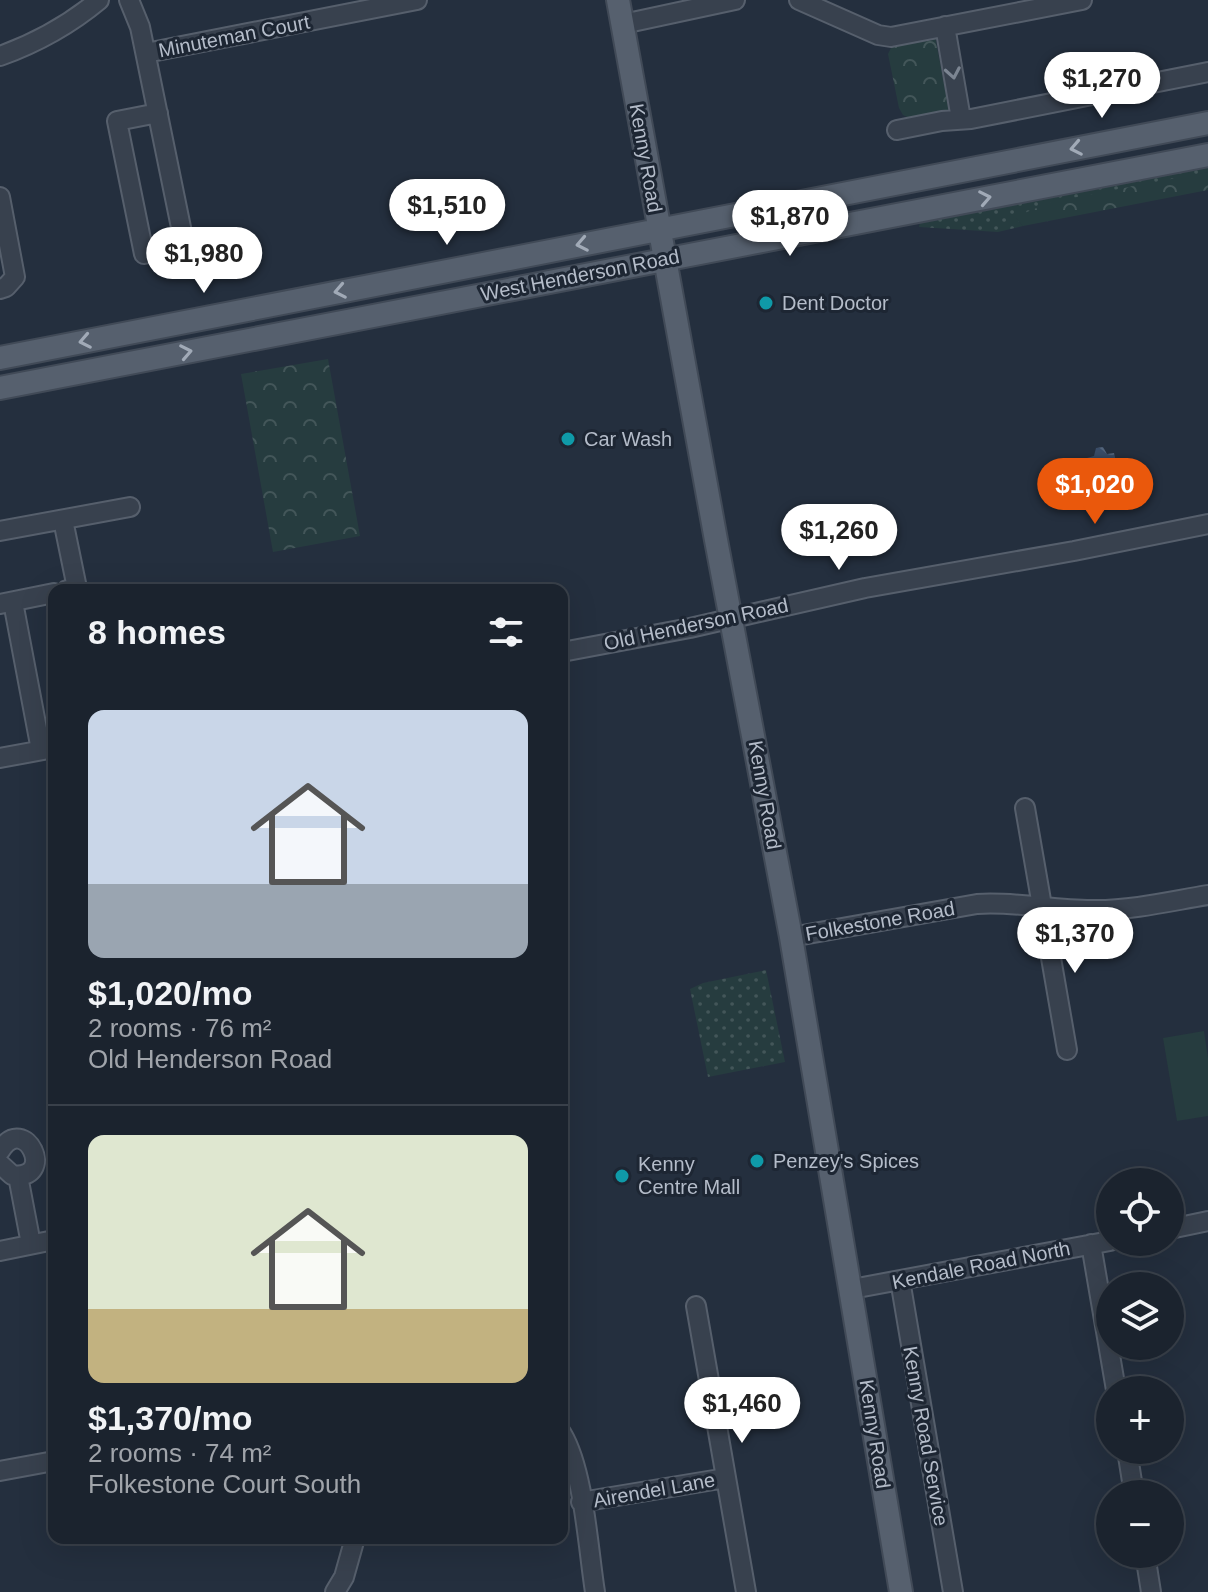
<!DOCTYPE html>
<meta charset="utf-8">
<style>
body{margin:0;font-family:Helvetica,sans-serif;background:#242b36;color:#f1f3f6;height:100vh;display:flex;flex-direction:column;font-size:30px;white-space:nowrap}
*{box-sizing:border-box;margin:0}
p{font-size:26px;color:#a0a4aa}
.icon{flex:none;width:44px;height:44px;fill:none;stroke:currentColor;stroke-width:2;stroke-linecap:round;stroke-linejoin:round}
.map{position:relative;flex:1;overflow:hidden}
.details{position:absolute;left:48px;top:584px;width:520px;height:960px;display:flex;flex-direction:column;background:#1b232e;border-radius:16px;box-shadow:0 8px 32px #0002,0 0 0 2px #39404a}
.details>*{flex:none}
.tools{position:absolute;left:1096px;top:1168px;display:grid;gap:16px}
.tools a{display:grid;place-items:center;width:88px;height:88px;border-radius:50%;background:#1b232e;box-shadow:0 8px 32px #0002,0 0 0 2px #39404a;font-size:40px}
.price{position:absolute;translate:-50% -68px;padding:0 18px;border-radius:28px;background:#fff;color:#222;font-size:26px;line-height:52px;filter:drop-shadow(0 2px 4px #0008)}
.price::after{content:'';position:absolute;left:50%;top:48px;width:24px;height:18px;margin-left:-12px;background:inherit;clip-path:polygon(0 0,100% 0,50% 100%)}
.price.current{background:#ea580c;color:#fff}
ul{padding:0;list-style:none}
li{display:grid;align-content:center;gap:16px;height:424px;padding:0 40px}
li+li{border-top:2px solid #39404a}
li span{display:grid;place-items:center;height:248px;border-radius:16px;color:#555}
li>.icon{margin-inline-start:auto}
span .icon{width:144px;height:144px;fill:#fffc;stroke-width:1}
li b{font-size:34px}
h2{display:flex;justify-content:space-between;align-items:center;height:96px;padding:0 40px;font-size:34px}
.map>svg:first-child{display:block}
.grass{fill:url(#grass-dots)}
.forest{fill:url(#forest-crowns)}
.garden{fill:#263c3f}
.water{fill:url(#water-waves)}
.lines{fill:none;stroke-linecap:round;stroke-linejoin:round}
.minor-casing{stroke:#565f6c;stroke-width:22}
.major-casing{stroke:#414a57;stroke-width:26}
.minor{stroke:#38414e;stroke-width:18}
.major{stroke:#56606e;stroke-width:22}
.oneway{stroke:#7c8592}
.oneway2{stroke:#a1aab7}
.culture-dot{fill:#0f9aa8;stroke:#1d2633;stroke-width:3}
.labels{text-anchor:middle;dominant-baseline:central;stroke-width:6;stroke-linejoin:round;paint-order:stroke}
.street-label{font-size:20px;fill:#b4bcc9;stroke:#1d2633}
.poi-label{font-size:20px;fill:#b4bcc9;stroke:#1d2633;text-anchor:start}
</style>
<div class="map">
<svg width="1208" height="1592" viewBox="0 0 1208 1592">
<defs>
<pattern id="grass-dots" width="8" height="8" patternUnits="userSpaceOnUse" patternTransform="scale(2)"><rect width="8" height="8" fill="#263c3f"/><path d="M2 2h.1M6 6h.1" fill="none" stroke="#435659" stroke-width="1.8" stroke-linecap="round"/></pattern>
<pattern id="forest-crowns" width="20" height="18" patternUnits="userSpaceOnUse" patternTransform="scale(2)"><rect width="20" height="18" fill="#263c3f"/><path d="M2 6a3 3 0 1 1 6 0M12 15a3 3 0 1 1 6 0" fill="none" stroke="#435659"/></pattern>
<pattern id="water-waves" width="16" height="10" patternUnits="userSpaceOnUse" patternTransform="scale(2)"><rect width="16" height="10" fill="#394c67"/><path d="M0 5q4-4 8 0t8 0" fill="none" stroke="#53647b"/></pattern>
</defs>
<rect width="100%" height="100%" fill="#242f3e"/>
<!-- grass -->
<path class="grass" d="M 1208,165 L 1208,172 L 1016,218 L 1023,226 L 998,232 L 919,227 L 920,221 Z
M 766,970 L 785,1062 L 708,1077 L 690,989 L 703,983 Z"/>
<!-- forest -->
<path class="forest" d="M 935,36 L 949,110 L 909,118 L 903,115 L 899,108 L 888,54 L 893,44 Z
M 1208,172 L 1208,190 L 1023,226 L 1015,217 L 1051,202 Z
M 328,359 L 360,536 L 273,552 L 241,374 Z"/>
<!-- garden -->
<path class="garden" d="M 1204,1031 L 1208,1058 L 1208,1116 L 1177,1121 L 1163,1038 Z"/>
<!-- water -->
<path class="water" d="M 1103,447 L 1107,454 L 1114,453 L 1118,470 L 1111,472 L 1114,482 L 1099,485 L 1097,475 L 1090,476 L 1087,458 L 1094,456 L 1096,448 Z"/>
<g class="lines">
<defs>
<path id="minor" d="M 129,0 L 140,27 L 185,247 L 144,254 L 117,121 L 158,113
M 799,0 L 878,35 L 891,37 L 1082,0
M 623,24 L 735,0
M 945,26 L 961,119
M 146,53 L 417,0
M 0,56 C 36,43 69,25 99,0
M 897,130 L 942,121 L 971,119 L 1208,72
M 0,197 L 15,277 L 6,287 L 0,289
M 63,520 L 77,588 L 67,590
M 0,531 L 130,507
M 13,602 L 41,750
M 0,604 L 54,593
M 562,652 L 690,628 L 865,588 L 1074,551 L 1208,524
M 0,758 L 54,748
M 1025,808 L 1067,1050
M 791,937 L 977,904 C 1017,901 1056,911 1096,910 C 1134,910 1171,901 1208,895
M 0,1151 C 25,1111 58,1181 12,1175 L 0,1164
M 18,1176 L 31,1244
M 1170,1229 L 1208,1221
M 1091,1244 L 1116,1390
M 0,1251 L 54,1240
M 900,1280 L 953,1592
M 852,1289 L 1110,1241
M 696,1306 L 746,1592
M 562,1434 C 584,1471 588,1548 595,1592
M 1127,1450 L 1134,1494
M 0,1471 L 54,1461
M 581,1502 L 726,1478
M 1145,1554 L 1151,1592
M 335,1592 L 344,1577 L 355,1538"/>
<path id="major" d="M 618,0 L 716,540 L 791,937 L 901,1592
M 0,358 L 1208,123
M 0,388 L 1208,155"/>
</defs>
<!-- minor casing -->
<use href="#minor" class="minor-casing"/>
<!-- major casing -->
<use href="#major" class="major-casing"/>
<!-- minor -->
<use href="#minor" class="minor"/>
<!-- major -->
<use href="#major" class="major"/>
</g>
<!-- one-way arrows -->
<defs><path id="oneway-chevron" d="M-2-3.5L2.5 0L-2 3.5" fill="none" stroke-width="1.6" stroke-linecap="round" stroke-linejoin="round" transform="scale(2)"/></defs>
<use class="oneway" href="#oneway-chevron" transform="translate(953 73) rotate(80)"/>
<g class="oneway2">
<use href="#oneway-chevron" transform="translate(1076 148) rotate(169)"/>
<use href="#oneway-chevron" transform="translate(985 198) rotate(-11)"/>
<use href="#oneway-chevron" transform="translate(582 244) rotate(169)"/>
<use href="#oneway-chevron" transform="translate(340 291) rotate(169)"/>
<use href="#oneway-chevron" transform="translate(85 341) rotate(169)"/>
<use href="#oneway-chevron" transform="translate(186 352) rotate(-11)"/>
</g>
<!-- markers -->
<g class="culture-dot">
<circle cx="766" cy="303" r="8"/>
<circle cx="568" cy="439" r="8"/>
<circle cx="757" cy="1161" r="8"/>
<circle cx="622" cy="1176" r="8"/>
</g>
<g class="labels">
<!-- street labels -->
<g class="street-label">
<text transform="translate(234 36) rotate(-11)">Minuteman Court</text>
<text transform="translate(646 158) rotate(80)">Kenny Road</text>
<text transform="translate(580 275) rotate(-11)">West Henderson Road</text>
<text transform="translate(696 624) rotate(-12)">Old Henderson Road</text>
<text transform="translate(765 795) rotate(80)">Kenny Road</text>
<text transform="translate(880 921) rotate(-10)">Folkestone Road</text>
<text transform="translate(981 1265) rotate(-11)">Kendale Road North</text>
<text transform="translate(875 1434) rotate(81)">Kenny Road</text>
<text transform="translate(926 1436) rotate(80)">Kenny Road Service</text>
<text transform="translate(654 1490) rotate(-10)">Airendel Lane</text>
</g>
<!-- poi labels -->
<g class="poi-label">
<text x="782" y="303">Dent Doctor</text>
<text x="584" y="439">Car Wash</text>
<text x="773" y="1161">Penzey's Spices</text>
<text x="638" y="1164">Kenny<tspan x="638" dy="23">Centre Mall</tspan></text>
</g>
</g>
</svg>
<div class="tools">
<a><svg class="icon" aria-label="locate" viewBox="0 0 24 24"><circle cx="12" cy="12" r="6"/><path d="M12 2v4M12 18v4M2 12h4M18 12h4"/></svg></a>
<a><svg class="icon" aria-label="layers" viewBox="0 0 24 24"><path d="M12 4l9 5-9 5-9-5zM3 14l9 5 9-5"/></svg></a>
<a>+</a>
<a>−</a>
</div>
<b class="price" style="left:1102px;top:120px">$1,270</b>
<b class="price" style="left:447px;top:247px">$1,510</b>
<b class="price" style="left:790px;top:258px">$1,870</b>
<b class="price" style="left:204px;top:295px">$1,980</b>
<b class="price current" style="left:1095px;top:526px">$1,020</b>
<b class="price" style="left:839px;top:572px">$1,260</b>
<b class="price" style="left:1075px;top:975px">$1,370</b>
<b class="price" style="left:742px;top:1445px">$1,460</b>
<section class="details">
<h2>8 homes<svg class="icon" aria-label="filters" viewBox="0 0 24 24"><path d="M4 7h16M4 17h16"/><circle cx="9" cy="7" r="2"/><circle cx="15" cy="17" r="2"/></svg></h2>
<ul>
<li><span style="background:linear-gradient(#c9d6e8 70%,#9aa5b1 0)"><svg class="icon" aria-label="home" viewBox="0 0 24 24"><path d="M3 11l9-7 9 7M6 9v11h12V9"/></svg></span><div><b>$1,020/mo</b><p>2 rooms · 76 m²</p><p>Old Henderson Road</p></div></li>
<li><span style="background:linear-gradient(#dfe7d0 70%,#c2b280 0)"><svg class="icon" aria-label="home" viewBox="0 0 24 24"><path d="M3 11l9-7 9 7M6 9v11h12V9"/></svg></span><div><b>$1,370/mo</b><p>2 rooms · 74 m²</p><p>Folkestone Court South</p></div></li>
</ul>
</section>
</div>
